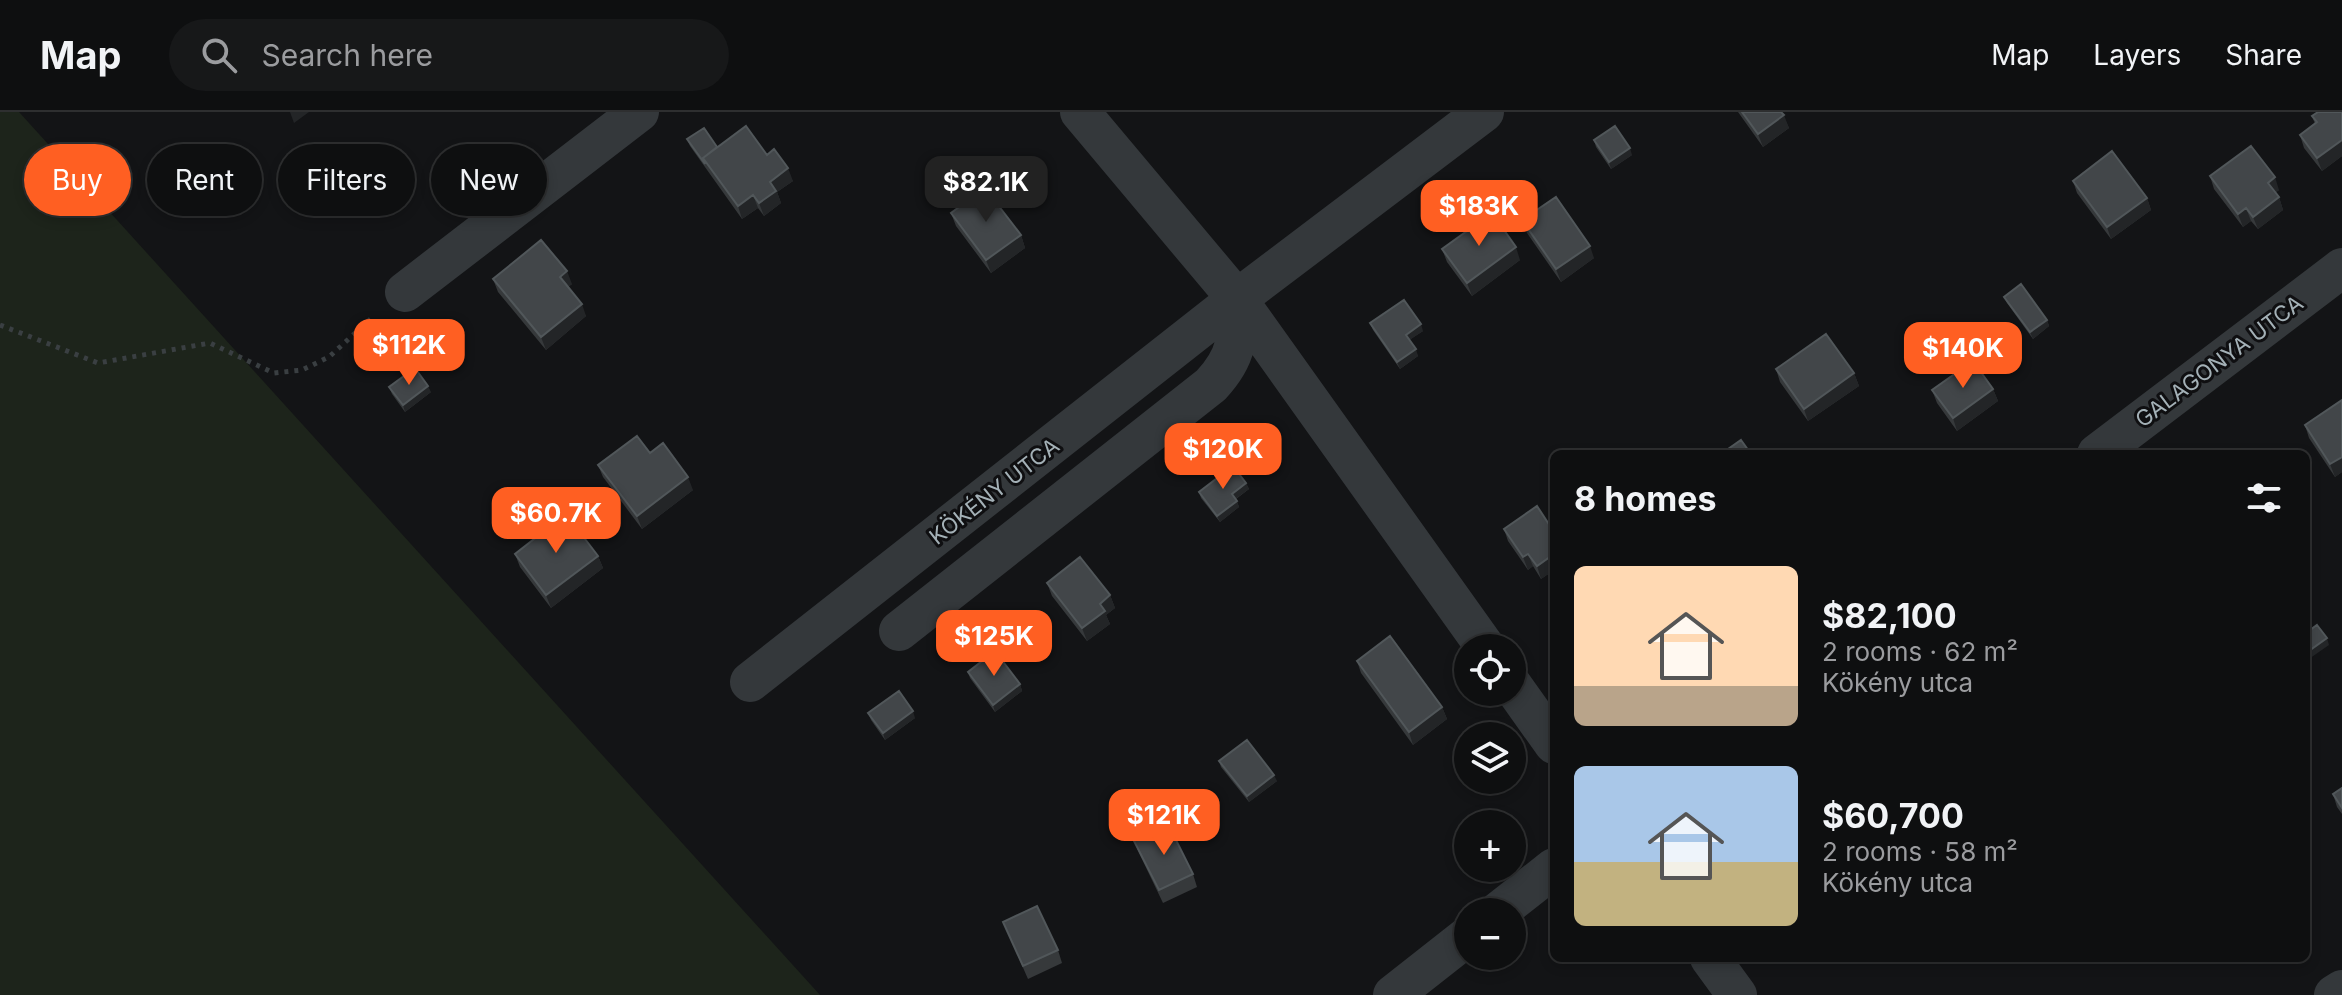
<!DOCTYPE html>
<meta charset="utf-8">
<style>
body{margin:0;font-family:Inter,sans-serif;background:#171819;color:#f1f3f6;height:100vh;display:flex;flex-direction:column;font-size:30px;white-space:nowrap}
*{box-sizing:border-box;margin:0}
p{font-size:26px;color:#9b9c9f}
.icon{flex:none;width:44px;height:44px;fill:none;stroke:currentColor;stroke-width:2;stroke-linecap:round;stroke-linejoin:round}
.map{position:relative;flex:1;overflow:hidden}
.drawer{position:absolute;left:1550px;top:338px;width:760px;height:512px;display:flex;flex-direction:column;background:#0e0f10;border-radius:12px;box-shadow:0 4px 12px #0003,0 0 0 2px #2e2f30}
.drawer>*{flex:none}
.banner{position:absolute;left:24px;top:32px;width:760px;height:72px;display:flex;gap:16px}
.tools{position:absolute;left:1454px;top:522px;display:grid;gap:16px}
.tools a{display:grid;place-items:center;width:72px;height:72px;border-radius:50%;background:#0e0f10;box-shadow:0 4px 12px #0003,0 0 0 2px #2e2f30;font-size:40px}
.price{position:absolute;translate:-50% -68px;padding:0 18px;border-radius:16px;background:#ff5f22;color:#fff;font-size:26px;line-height:52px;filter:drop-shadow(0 2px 4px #0008)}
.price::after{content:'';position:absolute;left:50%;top:48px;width:24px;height:18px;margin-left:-12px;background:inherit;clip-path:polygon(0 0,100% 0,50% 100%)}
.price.selected{background:#222;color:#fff}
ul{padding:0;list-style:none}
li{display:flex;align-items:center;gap:24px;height:200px;padding:0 24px}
li span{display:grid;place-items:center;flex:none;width:224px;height:160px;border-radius:12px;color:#555}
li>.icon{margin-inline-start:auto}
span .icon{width:96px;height:96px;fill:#fffc;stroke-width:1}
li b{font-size:34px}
h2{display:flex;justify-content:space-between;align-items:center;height:96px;padding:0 24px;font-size:34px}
.pill{padding:0 28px;border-radius:36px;background:#0e0f10;box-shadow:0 4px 12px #0003,0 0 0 2px #2e2f30;font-size:28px;line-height:72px}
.pill.selected{background:#ff5f22;color:#fff}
header{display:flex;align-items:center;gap:48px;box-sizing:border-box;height:112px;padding:0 40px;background:#0e0f10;border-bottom:2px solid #2e2f30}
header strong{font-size:38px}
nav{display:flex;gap:44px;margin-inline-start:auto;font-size:28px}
.search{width:560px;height:72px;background:#171819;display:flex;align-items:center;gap:20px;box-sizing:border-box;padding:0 28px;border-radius:44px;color:#9b9c9f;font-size:30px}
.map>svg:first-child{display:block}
.green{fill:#1d241b}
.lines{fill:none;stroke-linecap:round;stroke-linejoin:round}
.path{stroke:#3a3f42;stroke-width:5;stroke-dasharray:4 6;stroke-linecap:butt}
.minor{stroke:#34383b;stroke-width:40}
.wall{fill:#36393b}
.shaded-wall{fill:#232527}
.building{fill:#424649;stroke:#51575a;stroke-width:2}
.labels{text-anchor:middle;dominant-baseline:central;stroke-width:6;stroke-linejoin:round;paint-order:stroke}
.street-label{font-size:22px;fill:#a4b1b7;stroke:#0f0f11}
</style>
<header>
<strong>Map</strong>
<div class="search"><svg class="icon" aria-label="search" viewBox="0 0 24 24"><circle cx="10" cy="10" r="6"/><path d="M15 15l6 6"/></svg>Search here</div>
<nav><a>Map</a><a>Layers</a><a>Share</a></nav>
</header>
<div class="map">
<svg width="2342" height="883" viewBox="0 0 2342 883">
<rect width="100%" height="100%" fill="#131416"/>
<!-- green -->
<path class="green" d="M 0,0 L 19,0 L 820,883 L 0,883 Z"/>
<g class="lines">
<!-- path -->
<path class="path" d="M 0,213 L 98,251 L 210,231 L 274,261 L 302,258 L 329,245 L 375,203"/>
<!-- minor -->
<path class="minor" d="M 1080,0 L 1237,187 L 1486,536
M 405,180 L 639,0
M 2097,342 L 2342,156
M 899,519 L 1211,273 C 1238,244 1238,225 1237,187
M 750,570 L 1237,187 L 1484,0
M 1512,573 L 1554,632
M 1498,800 L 1554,756
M 1710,846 L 1737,883
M 1393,883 L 1468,824
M 2334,883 L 2342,878"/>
</g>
<!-- wall -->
<path class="wall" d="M 1738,0 L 1781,0 L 1789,16 L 1763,35 Z
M 2342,0 L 2342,44 L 2322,59 L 2304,36 L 2300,23 L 2315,12 L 2312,4 Z
M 687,27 L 717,35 L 767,43 L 793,69 L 777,80 L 781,91 L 764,104 L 758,96 L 742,107 L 690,34 Z
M 1594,28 L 1632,43 L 1611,57 L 1596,35 Z
M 2210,64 L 2279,78 L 2275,81 L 2279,85 L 2283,98 L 2258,117 L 2251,109 L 2243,115 L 2214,77 Z
M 2073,69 L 2147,86 L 2151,98 L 2111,127 L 2077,81 Z
M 951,101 L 1021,123 L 1025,136 L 991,161 L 956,114 Z
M 1522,108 L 1594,146 L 1561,170 L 1527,121 Z
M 1442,137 L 1520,148 L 1472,184 L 1447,150 Z
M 493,167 L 572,172 L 568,175 L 586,204 L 546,238 L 498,180 Z
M 2004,185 L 2047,208 L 2049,214 L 2033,227 L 2007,191 Z
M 1370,211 L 1423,219 L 1409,228 L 1418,244 L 1400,257 L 1373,218 Z
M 1776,257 L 1854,261 L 1859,274 L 1808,309 L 1780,270 Z
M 389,275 L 431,280 L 405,300 L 392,282 Z
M 1993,277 L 1998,289 L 1957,319 L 1937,291 L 1932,278 Z
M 2342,289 L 2342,360 L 2335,365 L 2309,326 L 2305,313 Z
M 598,353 L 693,378 L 642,417 L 603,365 Z
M 1246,371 L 1249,377 L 1236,387 L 1239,395 L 1220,410 L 1201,386 L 1199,380 Z
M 1504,417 L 1554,420 L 1554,458 L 1541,467 L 1533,454 L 1528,458 L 1508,429 Z
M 515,442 L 598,444 L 603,456 L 551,496 L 520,455 Z
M 1047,471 L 1110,483 L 1115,496 L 1106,503 L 1110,512 L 1087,529 L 1052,484 Z
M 1357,549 L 1442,595 L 1447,607 L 1413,633 L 1361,561 Z
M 968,560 L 1020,572 L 1022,579 L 995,600 L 970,566 Z
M 868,601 L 915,606 L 885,628 L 871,608 Z
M 1219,649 L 1277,669 L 1249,690 L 1221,655 Z
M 2342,676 L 2342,702 L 2337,695 L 2333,682 Z
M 1134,729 L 1193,762 L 1197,775 L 1163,791 L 1139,741 Z
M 1003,810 L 1058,838 L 1062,851 L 1028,867 Z"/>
<!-- shaded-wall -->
<path class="shaded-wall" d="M 290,0 L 309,0 L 294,11 Z
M 1784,3 L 1789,16 L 1763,35 L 1758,22 Z
M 2342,28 L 2342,44 L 2322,59 L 2317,46 Z
M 1630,36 L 1632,43 L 1611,57 L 1609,50 Z
M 788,56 L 793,69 L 777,80 L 781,91 L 764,104 L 759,91 L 770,70 Z
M 2275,65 L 2279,78 L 2272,83 L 2268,71 Z
M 753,83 L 758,96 L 742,107 L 738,94 Z
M 2279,85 L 2283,98 L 2258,117 L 2253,105 Z
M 2147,86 L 2151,98 L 2111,127 L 2107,115 Z
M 2246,96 L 2251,109 L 2243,115 L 2238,102 Z
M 1021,123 L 1025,136 L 991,161 L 986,148 Z
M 1590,134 L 1594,146 L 1561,170 L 1556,157 Z
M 1516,135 L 1520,148 L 1472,184 L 1467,171 Z
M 567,159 L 572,172 L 564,178 L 560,165 Z
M 582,192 L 586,204 L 546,238 L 541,225 Z
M 2047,208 L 2049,214 L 2033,227 L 2030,220 Z
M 1421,212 L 1423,219 L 1408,229 L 1406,223 Z
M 1416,237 L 1418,244 L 1400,257 L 1397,250 Z
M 1854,261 L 1859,274 L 1808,309 L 1804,297 Z
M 428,274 L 431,280 L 405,300 L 403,293 Z
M 1993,277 L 1998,289 L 1957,319 L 1953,306 Z
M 2342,345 L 2342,360 L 2335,365 L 2330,352 Z
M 688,365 L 693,378 L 642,417 L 637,404 Z
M 1246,371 L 1249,377 L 1234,388 L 1232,382 Z
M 1237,389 L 1239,395 L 1220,410 L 1217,404 Z
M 1528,442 L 1533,454 L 1528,458 L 1523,445 Z
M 1554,442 L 1554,458 L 1541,467 L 1537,454 Z
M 598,444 L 603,456 L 551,496 L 546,483 Z
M 1110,483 L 1115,496 L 1106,503 L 1110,512 L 1087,529 L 1082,516 L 1100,492 Z
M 2327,526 L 2329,533 L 2306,549 L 2306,541 Z
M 1020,572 L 1022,579 L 995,600 L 993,593 Z
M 1442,595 L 1447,607 L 1413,633 L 1409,620 Z
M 913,599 L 915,606 L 885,628 L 883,621 Z
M 1274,663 L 1277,669 L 1249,690 L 1247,684 Z"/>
<!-- building -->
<path class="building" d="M 1742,0 L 1781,0 L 1784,3 L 1758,22 Z
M 2318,0 L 2342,0 L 2342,28 L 2317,46 L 2300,23 L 2317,10 L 2312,4 Z
M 746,14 L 767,43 L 774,37 L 788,56 L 770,70 L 776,79 L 759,91 L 753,83 L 738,94 L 703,46 Z
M 1615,14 L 1630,36 L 1609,50 L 1594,28 Z
M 704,16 L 717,35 L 703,46 L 705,52 L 687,27 Z
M 2251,34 L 2275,65 L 2268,71 L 2279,85 L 2253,105 L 2246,96 L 2238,102 L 2210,64 Z
M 2112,39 L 2147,86 L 2107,115 L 2073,69 Z
M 985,76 L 1021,123 L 986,148 L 951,101 Z
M 1556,85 L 1590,134 L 1556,157 L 1522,108 Z
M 1492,101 L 1516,135 L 1467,171 L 1442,137 Z
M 541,128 L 567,159 L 560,165 L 582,192 L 541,225 L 493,167 Z
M 2021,172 L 2047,208 L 2030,220 L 2004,185 Z
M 1404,188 L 1421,212 L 1406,223 L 1416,237 L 1397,250 L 1370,211 Z
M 1826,222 L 1854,261 L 1804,297 L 1776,257 Z
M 1973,249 L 1993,277 L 1953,306 L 1932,278 Z
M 415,256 L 428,274 L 403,293 L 389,275 Z
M 2342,288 L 2342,345 L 2330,352 L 2305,313 Z
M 637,324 L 650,341 L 663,331 L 688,365 L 637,404 L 598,353 Z
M 1741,328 L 1751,342 L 1721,342 Z
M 1233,354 L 1246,371 L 1232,382 L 1237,389 L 1217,404 L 1199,380 Z
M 1537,394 L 1554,420 L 1554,442 L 1537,454 L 1528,442 L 1523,445 L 1504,417 Z
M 566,402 L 598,444 L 546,483 L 515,442 Z
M 1080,445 L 1110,483 L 1100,492 L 1105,499 L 1082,516 L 1047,471 Z
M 2317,513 L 2327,526 L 2306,541 L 2306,521 Z
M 1390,524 L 1442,595 L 1409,620 L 1357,549 Z
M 995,539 L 1020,572 L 993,593 L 968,560 Z
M 899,579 L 913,599 L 883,621 L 868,601 Z
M 1247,628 L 1274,663 L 1247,684 L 1219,649 Z
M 2342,676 L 2342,696 L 2333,682 Z
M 1168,712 L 1193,762 L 1159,778 L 1134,729 Z
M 1037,794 L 1058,838 L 1023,854 L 1003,810 Z"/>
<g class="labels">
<!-- street labels -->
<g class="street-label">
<text transform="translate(2219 249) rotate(-37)">GALAGONYA UTCA</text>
<text transform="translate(994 379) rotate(-38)">KÖKÉNY UTCA</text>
</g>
</g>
</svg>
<div class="tools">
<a><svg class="icon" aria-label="locate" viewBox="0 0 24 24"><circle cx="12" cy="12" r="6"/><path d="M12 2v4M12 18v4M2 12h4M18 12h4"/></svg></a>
<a><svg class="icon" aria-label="layers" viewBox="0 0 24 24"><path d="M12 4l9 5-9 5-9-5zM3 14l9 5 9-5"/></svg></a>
<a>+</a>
<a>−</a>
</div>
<b class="price selected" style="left:986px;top:112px">$82.1K</b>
<b class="price" style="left:1479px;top:136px">$183K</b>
<b class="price" style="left:409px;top:275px">$112K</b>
<b class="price" style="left:1963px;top:278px">$140K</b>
<b class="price" style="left:1223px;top:379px">$120K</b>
<b class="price" style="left:556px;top:443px">$60.7K</b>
<b class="price" style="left:994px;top:566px">$125K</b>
<b class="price" style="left:1164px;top:745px">$121K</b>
<div class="banner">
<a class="pill selected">Buy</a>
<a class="pill">Rent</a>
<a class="pill">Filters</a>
<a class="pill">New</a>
</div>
<section class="drawer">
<h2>8 homes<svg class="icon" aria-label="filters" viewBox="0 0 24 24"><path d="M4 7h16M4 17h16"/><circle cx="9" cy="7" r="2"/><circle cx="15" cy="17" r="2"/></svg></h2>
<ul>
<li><span style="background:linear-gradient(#ffd9b3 75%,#b9a48a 0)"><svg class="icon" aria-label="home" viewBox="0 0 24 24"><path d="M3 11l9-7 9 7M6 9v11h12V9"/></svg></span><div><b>$82,100</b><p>2 rooms · 62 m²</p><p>Kökény utca</p></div></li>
<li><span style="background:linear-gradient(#a9c7e8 60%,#c2b280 0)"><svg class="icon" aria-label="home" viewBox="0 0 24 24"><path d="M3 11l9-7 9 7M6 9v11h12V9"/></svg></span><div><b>$60,700</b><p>2 rooms · 58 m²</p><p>Kökény utca</p></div></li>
</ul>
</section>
</div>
